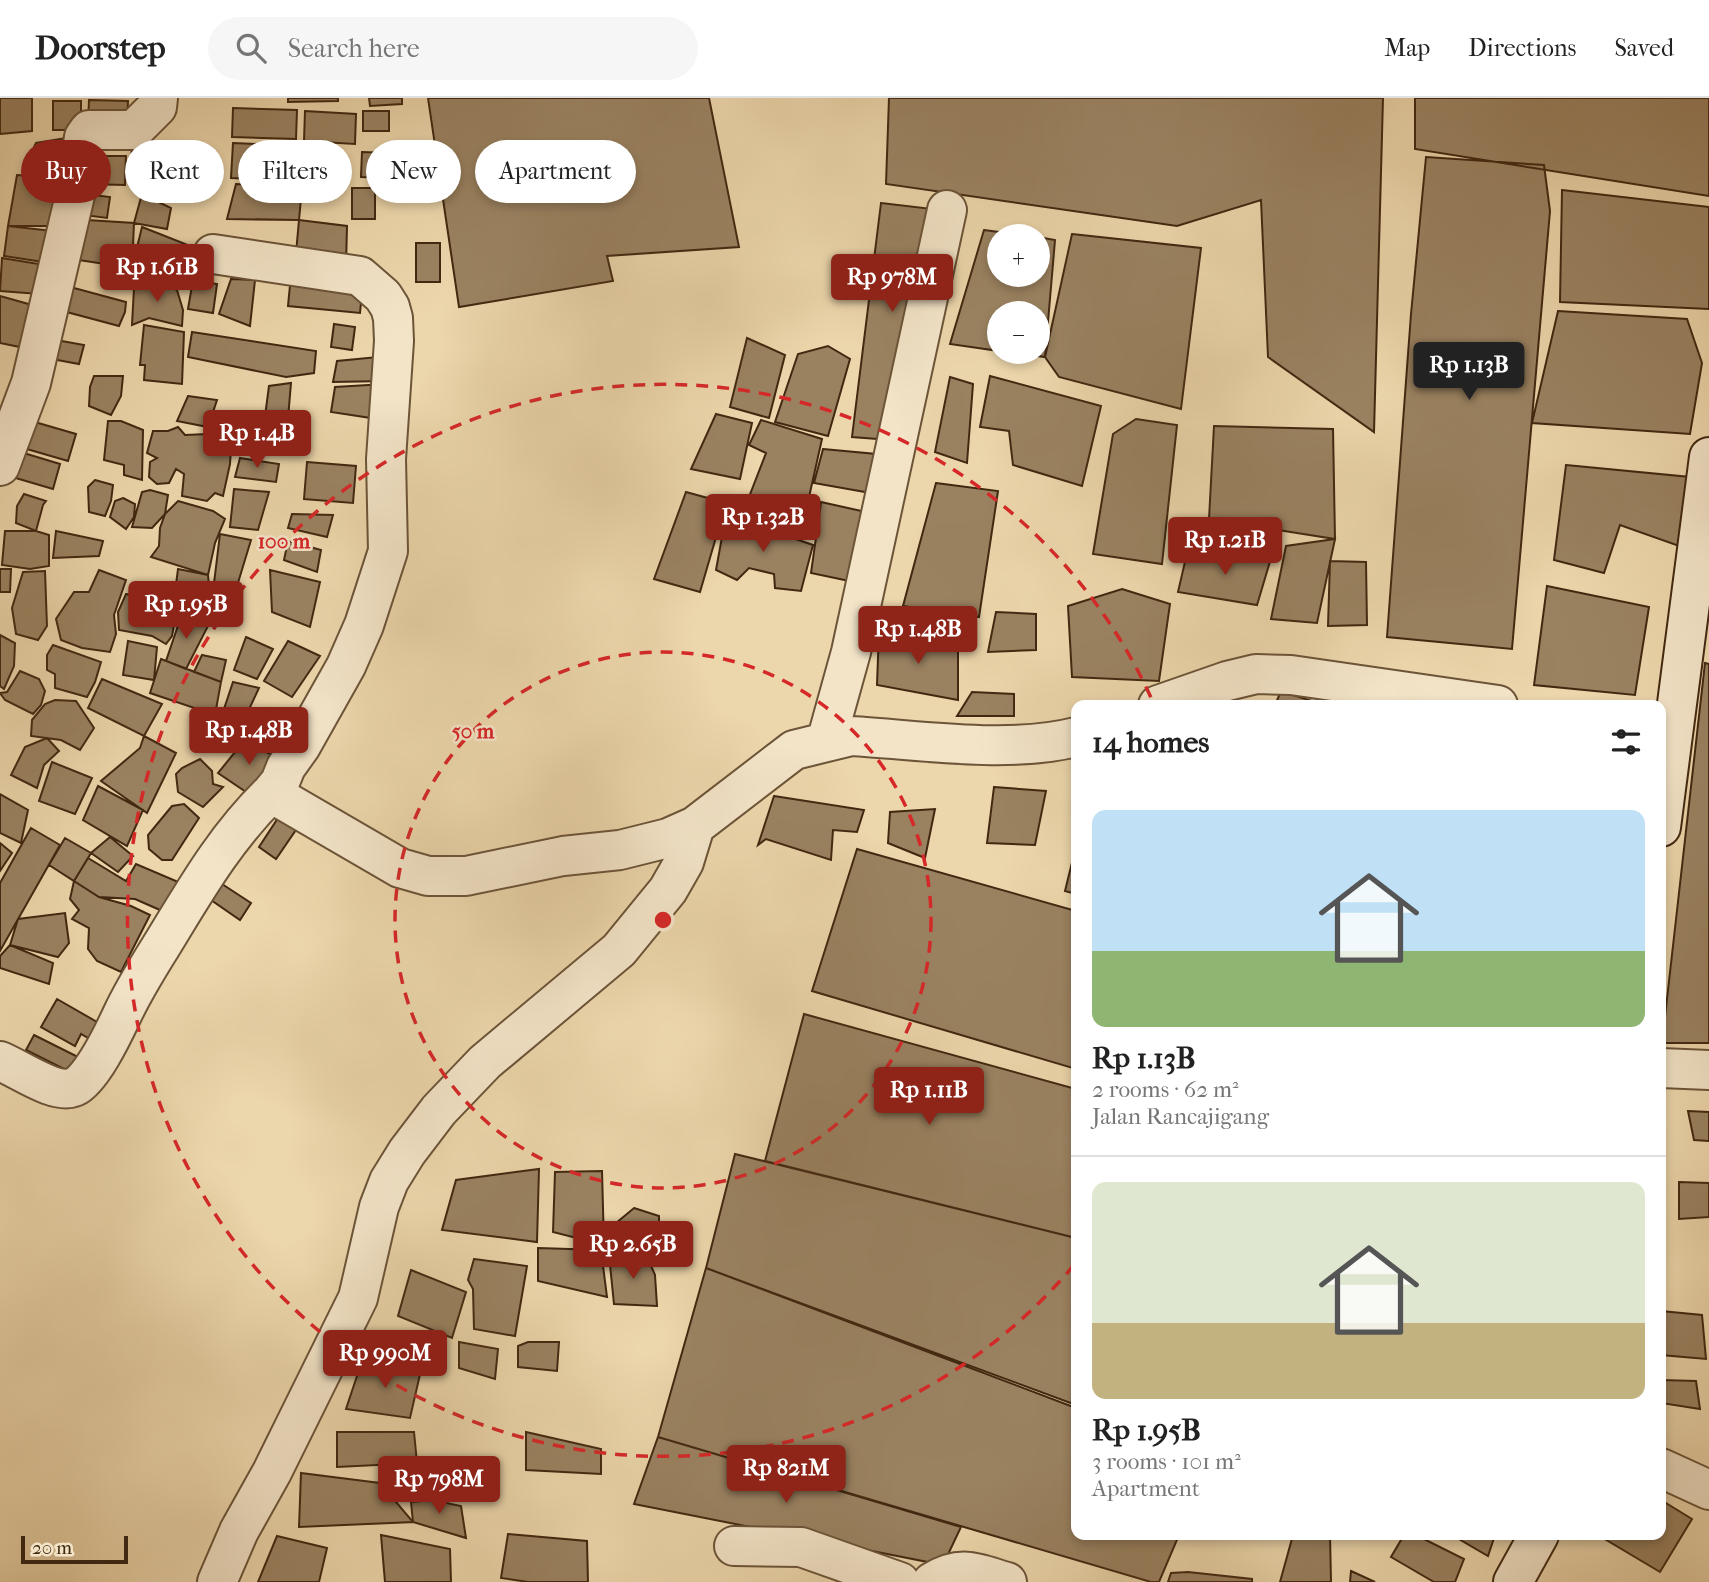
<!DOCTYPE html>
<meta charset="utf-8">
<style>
body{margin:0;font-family:"IM FELL French Canon",serif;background:#f6f6f6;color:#222;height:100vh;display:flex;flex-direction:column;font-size:26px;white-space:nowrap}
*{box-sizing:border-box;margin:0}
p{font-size:23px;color:#767676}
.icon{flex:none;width:38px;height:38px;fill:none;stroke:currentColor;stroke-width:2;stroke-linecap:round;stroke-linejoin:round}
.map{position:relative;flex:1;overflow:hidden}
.details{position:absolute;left:1071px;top:602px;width:595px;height:840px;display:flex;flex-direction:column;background:#fff;border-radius:14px;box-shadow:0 4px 10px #0003}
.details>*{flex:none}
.hud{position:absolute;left:21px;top:42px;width:665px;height:63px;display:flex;gap:14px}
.tools{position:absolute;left:987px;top:126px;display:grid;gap:14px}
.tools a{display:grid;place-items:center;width:63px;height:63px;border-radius:50%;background:#fff;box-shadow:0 4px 10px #0003;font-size:35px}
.scale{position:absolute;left:21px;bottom:18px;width:107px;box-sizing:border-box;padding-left:7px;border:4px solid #422811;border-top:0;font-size:19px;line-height:24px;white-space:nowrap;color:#422811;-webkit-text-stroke:5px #f3e4c8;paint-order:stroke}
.price{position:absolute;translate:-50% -60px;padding:0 16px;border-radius:7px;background:#8f2418;color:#fff;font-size:23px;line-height:46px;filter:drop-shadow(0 2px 4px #0008)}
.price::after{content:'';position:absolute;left:50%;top:42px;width:21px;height:16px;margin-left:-10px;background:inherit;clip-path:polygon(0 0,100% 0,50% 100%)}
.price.current{background:#222;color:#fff}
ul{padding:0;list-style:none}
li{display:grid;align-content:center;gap:14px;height:371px;padding:0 21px}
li+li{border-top:2px solid #e0e0e0}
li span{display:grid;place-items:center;height:217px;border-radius:14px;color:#555}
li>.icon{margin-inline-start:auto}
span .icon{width:126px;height:126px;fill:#fffc;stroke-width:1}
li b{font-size:30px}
h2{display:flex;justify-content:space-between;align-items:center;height:84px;padding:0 21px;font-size:30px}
.pill{padding:0 24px;border-radius:32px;background:#fff;box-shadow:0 4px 10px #0003;font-size:24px;line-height:63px}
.pill.current{background:#8f2418;color:#fff}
header{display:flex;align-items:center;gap:42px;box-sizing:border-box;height:98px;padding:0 35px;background:#fff;border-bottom:2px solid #e0e0e0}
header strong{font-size:33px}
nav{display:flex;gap:38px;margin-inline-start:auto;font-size:24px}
.search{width:490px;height:63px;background:#f6f6f6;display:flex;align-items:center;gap:18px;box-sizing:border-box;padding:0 24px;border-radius:38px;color:#767676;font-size:26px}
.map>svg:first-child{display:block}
.building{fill:#9a8261;stroke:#422811;stroke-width:2}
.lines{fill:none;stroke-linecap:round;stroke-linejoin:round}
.street-casing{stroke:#6c5438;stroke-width:42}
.secondary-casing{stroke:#422811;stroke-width:42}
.street{stroke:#f3e4c8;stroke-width:38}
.secondary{stroke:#f3e4c8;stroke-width:38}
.ring{fill:none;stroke:#d62828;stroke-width:3.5;stroke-dasharray:12 9}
.centre{fill:#d62828;stroke:#f3e4c8;stroke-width:3.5}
.ring-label{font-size:21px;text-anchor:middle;font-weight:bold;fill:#d62828;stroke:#f3e4c8;stroke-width:5;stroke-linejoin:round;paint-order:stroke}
</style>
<header>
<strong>Doorstep</strong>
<div class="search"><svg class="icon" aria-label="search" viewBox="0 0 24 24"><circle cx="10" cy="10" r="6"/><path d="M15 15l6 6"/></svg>Search here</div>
<nav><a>Map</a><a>Directions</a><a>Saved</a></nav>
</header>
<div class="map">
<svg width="1709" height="1484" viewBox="0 0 1709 1484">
<rect width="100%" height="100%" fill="#ecd6ab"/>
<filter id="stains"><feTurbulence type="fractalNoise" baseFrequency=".00286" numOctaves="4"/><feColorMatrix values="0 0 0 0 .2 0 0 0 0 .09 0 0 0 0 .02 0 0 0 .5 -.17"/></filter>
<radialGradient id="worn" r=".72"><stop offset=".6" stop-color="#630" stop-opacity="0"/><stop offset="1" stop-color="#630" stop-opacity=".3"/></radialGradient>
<!-- building -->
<path class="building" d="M 0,0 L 32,0 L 32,33 L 0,36 Z
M 288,0 L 338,0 L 338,3 L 288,4 Z
M 369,0 L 402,0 L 402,6 L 370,8 Z
M 428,0 L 709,0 L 739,149 L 607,158 L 613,183 L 459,209 Z
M 889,0 L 1383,0 L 1374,334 L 1268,259 L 1261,102 L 1177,128 L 886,86 Z
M 1415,0 L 1709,0 L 1709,98 L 1415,51 Z
M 89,2 L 128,3 L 127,28 L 88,26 Z
M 53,3 L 81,3 L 81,32 L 53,32 Z
M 233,10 L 297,12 L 296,41 L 232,39 Z
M 305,13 L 356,16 L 355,46 L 304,43 Z
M 363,13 L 389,13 L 389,33 L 363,33 Z
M 79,38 L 75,68 L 27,64 L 36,45 Z
M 233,45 L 259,46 L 258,81 L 231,80 Z
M 132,46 L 165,47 L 164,70 L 131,69 Z
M 179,50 L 205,51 L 204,77 L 178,75 Z
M 362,54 L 391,55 L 389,80 L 361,79 Z
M 269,55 L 317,57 L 316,84 L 269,83 Z
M 85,58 L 126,58 L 125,87 L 85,86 Z
M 1426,59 L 1544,67 L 1550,113 L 1512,551 L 1387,539 L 1411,216 Z
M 139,76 L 171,77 L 171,94 L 139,94 Z
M 17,77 L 65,81 L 60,128 L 8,128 Z
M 236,86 L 302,90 L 299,122 L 227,121 Z
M 352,90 L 375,90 L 375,121 L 352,121 Z
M 1562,92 L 1709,109 L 1709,211 L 1560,204 Z
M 78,95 L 110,99 L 107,120 L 76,116 Z
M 142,96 L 171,110 L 167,131 L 134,125 Z
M 881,105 L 941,112 L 890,342 L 852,339 Z
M 71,121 L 134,125 L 132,170 L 65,160 Z
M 299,122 L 347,128 L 346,168 L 295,166 Z
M 8,128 L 62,134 L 56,166 L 4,158 Z
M 142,129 L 193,149 L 177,192 L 132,170 Z
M 984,132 L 1029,138 L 999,138 L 999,177 L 1038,177 L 1038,139 L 1055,142 L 1045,259 L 1008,254 L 1038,254 L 1038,215 L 999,215 L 999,253 L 950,246 Z
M 1072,136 L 1201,150 L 1181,311 L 1059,279 L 1045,259 Z
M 416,145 L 440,145 L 440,184 L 416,184 Z
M 2,160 L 51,168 L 39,196 L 0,193 Z
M 291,177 L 363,184 L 360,215 L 288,208 Z
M 231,181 L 255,182 L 250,228 L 219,216 Z
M 155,182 L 177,192 L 183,212 L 182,228 L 149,220 L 132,227 L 134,190 L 140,186 Z
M 193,182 L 217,186 L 213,215 L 188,211 Z
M 74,190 L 126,204 L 125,214 L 119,228 L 63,213 Z
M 0,198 L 39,209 L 20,249 L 0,245 Z
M 1558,213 L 1687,221 L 1702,265 L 1690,336 L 1532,325 Z
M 334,226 L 355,229 L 352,252 L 331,249 Z
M 144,227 L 184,234 L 182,286 L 144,282 L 145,267 L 140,267 Z
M 192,234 L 316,253 L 314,275 L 286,279 L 188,259 Z
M 45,240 L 84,247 L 79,266 L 41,259 Z
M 747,240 L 785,257 L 769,320 L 730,309 Z
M 828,248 L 850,261 L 828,338 L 775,324 L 798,256 Z
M 388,258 L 385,283 L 333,284 L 337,263 Z
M 94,278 L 123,278 L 121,298 L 111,317 L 89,308 L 90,289 Z
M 990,278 L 1101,308 L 1082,388 L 1013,367 L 1009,333 L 980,329 Z
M 950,279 L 973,286 L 967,365 L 935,354 Z
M 291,285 L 285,356 L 260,356 L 269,288 Z
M 385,286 L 384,322 L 331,314 L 335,289 Z
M 188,298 L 217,302 L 208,329 L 177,323 Z
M 716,316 L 752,325 L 740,381 L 691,371 Z
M 21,320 L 76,336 L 68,363 L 13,347 Z
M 1136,321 L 1177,327 L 1162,466 L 1093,456 L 1113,336 Z
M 761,322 L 822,341 L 803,426 L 749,399 L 766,355 L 749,347 Z
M 108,323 L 121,323 L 143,332 L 142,382 L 124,377 L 124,367 L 104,362 Z
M 1214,328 L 1333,331 L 1335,441 L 1209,421 Z
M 178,329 L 185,337 L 208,336 L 231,350 L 230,366 L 223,398 L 215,395 L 207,403 L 182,398 L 184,376 L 176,371 L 169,385 L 157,386 L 149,379 L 150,364 L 157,360 L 147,355 L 153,333 L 168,333 Z
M 823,351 L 887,357 L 882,397 L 814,385 Z
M 17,353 L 60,366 L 53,391 L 9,378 Z
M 240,360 L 279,366 L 276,384 L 235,379 Z
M 307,364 L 356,368 L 353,405 L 304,401 Z
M 1566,367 L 1690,379 L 1679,448 L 1620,427 L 1604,475 L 1554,462 Z
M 95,382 L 113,387 L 111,403 L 105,418 L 89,414 L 88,389 Z
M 936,385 L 998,393 L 979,519 L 903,508 Z
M 234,391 L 269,394 L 258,432 L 230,429 Z
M 150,392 L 168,397 L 165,416 L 152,430 L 132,429 L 142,394 Z
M 686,394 L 726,405 L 700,494 L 654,481 Z
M 24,396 L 46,403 L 43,407 L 36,433 L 16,425 L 17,408 Z
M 123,400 L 135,406 L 134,419 L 126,431 L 110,419 L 115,403 Z
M 178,403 L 213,413 L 225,421 L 215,445 L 208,477 L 151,459 L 159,448 L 160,430 L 165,416 Z
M 821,404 L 875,416 L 859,485 L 811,475 Z
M 292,416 L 333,417 L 327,439 L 288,430 Z
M 726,417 L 813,447 L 801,493 L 775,490 L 774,476 L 749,470 L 737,482 L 716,472 Z
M 5,433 L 36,433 L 49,437 L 49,468 L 30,471 L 2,467 Z
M 56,433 L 103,443 L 99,458 L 53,460 Z
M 220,436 L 251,442 L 227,521 L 211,510 Z
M 1335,441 L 1317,525 L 1271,521 L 1286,448 Z
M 288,443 L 321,452 L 317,474 L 284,462 Z
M 1187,455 L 1271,460 L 1257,507 L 1178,494 Z
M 1330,463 L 1366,464 L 1367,527 L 1328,528 Z
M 0,471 L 11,471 L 10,494 L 0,494 Z
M 178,471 L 208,477 L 211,510 L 208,522 L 173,510 Z
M 99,472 L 126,482 L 114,517 L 116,536 L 110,554 L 82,550 L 61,542 L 56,521 L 74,494 L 89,494 Z
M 270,472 L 320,484 L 310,529 L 272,514 Z
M 45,473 L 47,528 L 38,542 L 16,536 L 12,510 L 23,474 Z
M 1547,488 L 1649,509 L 1635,597 L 1534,587 Z
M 1122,491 L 1170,506 L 1159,583 L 1072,579 L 1068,508 Z
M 126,496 L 167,503 L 176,516 L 172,538 L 166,546 L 152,538 L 119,532 L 118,514 Z
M 183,513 L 208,528 L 186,571 L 166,563 Z
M 996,514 L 1036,516 L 1036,552 L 988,554 Z
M 879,533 L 958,548 L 958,602 L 877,587 Z
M 0,537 L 15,545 L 14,568 L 4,591 L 0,588 Z
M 246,539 L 273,551 L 257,581 L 234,572 Z
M 128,543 L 157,549 L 154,582 L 123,577 Z
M 288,543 L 320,558 L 292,599 L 264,583 Z
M 53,547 L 101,564 L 95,584 L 87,599 L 55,590 L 55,576 L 47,572 L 47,557 Z
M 202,557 L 226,562 L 221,584 L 194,574 Z
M 161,561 L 221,584 L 215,617 L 150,595 Z
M 1705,565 L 1709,566 L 1709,945 L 1662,945 Z
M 20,573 L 39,581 L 45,593 L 41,607 L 33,616 L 5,602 L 0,595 L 7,594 Z
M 102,581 L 162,606 L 144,638 L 88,610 Z
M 233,584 L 259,590 L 244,622 L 223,614 Z
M 1281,593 L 1324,607 L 1275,607 Z
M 972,594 L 1014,596 L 1014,618 L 957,618 Z
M 55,602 L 76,603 L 94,630 L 80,652 L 61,642 L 31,638 L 32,622 L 45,606 Z
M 215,617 L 249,632 L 236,654 L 208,634 Z
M 260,621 L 295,639 L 285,655 L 255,637 Z
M 144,638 L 176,655 L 147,715 L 101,683 L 140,650 Z
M 47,640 L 59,653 L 44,667 L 37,690 L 11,677 L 25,649 Z
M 244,643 L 282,662 L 249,696 L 218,675 Z
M 200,661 L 212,673 L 213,686 L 223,689 L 203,709 L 178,694 L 176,676 L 182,670 Z
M 52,664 L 92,680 L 75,716 L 39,703 Z
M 98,688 L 143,712 L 127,748 L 83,722 Z
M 994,689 L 1046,693 L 1035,747 L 987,745 Z
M 0,696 L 28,712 L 21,745 L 0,735 Z
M 774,698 L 864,712 L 857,734 L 833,732 L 831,762 L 766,741 L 758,747 Z
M 184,706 L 199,720 L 172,762 L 162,762 L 149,751 L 148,737 L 172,708 Z
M 935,711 L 925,760 L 888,745 L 890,714 Z
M 282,714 L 300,726 L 276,761 L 259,749 Z
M 31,730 L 60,747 L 0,853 L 0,785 Z
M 110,739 L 133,758 L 118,774 L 91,755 Z
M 65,740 L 91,755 L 74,783 L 49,767 Z
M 0,745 L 12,755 L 0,773 Z
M 1076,748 L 1076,796 L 1065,793 Z
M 857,751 L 1076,813 L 1076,971 L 812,893 Z
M 88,760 L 126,783 L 136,766 L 190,789 L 160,812 L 135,801 L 99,799 L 74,783 Z
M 74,783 L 99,799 L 131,808 L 150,817 L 121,874 L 97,863 L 88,851 L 89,830 L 72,821 L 79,812 L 70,801 Z
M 222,786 L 251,805 L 240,822 L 211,802 Z
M 65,815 L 69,845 L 58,859 L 10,847 L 18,821 Z
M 10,847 L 53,865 L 49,886 L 0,870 L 0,858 Z
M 57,901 L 104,928 L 95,944 L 81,936 L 75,948 L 41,929 Z
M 804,916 L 1076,991 L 1076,1140 L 765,1063 Z
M 34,937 L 84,962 L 76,977 L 26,952 Z
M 1688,1013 L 1709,1014 L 1709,1043 L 1694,1042 Z
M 735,1056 L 1076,1140 L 1076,1307 L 706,1170 Z
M 539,1071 L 537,1144 L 442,1132 L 456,1082 Z
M 602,1073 L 604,1147 L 553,1134 L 555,1074 Z
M 1679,1084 L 1709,1085 L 1709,1119 L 1679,1121 Z
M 634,1110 L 659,1118 L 659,1142 L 618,1145 L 615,1126 Z
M 538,1150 L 601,1152 L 607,1199 L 538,1183 Z
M 609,1157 L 647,1158 L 655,1177 L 657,1208 L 614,1206 Z
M 474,1161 L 527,1168 L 515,1238 L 474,1231 L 473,1191 L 468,1182 Z
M 706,1170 L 1076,1310 L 1076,1437 L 1179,1437 L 1159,1484 L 1151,1484 L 658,1339 Z
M 411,1172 L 466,1194 L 452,1240 L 398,1218 Z
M 1661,1213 L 1702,1217 L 1706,1261 L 1661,1257 Z
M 459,1244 L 498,1251 L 495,1281 L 459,1270 Z
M 528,1244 L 559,1244 L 557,1273 L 518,1269 L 518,1248 Z
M 362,1263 L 421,1272 L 410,1320 L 346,1311 Z
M 1661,1282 L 1696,1283 L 1700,1311 L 1661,1305 Z
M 337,1334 L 414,1334 L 417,1365 L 337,1369 Z
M 526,1334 L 601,1351 L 601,1376 L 526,1372 Z
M 658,1339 L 961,1429 L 943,1467 L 634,1406 Z
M 301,1375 L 380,1385 L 413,1424 L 299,1429 Z
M 432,1402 L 461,1408 L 466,1440 L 413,1424 L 411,1404 Z
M 1661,1402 L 1692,1421 L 1660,1474 L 1598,1437 L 1661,1437 Z
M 508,1436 L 587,1443 L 588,1484 L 528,1484 L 501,1480 Z
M 381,1437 L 450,1451 L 451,1484 L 385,1484 Z
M 1293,1437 L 1330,1437 L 1331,1484 L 1280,1484 Z
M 1404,1437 L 1416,1437 L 1464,1461 L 1455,1484 L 1434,1484 L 1391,1459 Z
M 1452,1437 L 1495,1437 L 1488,1458 Z
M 277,1438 L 327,1450 L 319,1484 L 258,1484 Z
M 1351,1473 L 1375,1484 L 1350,1484 Z
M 1188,1474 L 1252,1481 L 1252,1484 L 1168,1484 L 1171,1475 Z"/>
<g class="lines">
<defs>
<path id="street" d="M 213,156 L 360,178 L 383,198 L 390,209 L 393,220 L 394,243 L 386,361 L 388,453 L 364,527 L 346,568 L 301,648 L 286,669 L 280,684 L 271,695 L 400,770 L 428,778 L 466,778 L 563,758 L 620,752 L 668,740 L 695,728 L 794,652 L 851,638 C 922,642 1008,656 1076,639
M 0,368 L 31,285 L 76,93 L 84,39 L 89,32 L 134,32 L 157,9 L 158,0
M 1158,607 L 1227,583 L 1256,576 L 1291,577 L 1498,607
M 826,644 L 851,554 L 947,112
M 0,963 C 18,970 55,997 74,989 C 91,982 113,936 121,919 C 134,891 147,871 163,845 C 196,791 225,740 271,695
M 1661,970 L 1709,972
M 1661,1370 L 1709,1392
M 734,1448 L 801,1449 L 900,1484
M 217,1484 L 239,1433 L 272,1374 L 358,1200 L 379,1109 L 389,1083 L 407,1054 L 439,1012 L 485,964 L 619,852 L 668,792 L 684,764 L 695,728
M 932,1484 C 962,1466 976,1475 1007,1484"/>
<path id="secondary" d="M 1661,729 L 1709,359
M 1513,1484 L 1539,1437"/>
</defs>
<!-- street casing -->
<use href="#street" class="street-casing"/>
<!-- secondary casing -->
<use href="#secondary" class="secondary-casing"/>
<!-- street -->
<use href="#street" class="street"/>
<!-- secondary -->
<use href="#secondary" class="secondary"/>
</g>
<!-- distance rings -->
<g class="ring">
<circle cx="663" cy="822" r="268"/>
<path d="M1074 1167A536 536 0 1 1 1153 604"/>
</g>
<circle cx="663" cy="822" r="10" class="centre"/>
<g class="ring-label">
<text x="284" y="450">100 m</text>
<text x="473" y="640">50 m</text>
</g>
<rect width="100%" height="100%" filter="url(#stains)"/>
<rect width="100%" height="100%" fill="url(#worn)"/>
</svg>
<div class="tools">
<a>+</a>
<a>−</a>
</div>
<div class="scale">20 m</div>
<b class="price" style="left:157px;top:206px">Rp 1.61B</b>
<b class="price" style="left:892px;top:216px">Rp 978M</b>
<b class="price current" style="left:1469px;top:304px">Rp 1.13B</b>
<b class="price" style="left:257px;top:372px">Rp 1.4B</b>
<b class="price" style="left:763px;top:456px">Rp 1.32B</b>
<b class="price" style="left:1225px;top:479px">Rp 1.21B</b>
<b class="price" style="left:186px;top:543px">Rp 1.95B</b>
<b class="price" style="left:918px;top:568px">Rp 1.48B</b>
<b class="price" style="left:249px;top:669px">Rp 1.48B</b>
<b class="price" style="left:929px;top:1029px">Rp 1.11B</b>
<b class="price" style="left:633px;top:1183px">Rp 2.65B</b>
<b class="price" style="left:385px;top:1292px">Rp 990M</b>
<b class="price" style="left:786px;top:1407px">Rp 821M</b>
<b class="price" style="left:439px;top:1418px">Rp 798M</b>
<div class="hud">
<a class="pill current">Buy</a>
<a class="pill">Rent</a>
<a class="pill">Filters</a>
<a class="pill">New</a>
<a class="pill">Apartment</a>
</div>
<section class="details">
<h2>14 homes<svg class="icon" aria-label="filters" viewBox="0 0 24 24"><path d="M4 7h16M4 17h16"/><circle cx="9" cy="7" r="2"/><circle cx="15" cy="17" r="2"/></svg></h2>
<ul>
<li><span style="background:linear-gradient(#bfe0f5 65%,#8fb573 0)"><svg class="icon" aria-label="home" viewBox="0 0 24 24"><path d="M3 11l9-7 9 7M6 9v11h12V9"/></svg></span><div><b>Rp 1.13B</b><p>2 rooms · 62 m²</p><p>Jalan Rancajigang</p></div></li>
<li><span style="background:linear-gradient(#dfe7d0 65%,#c2b280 0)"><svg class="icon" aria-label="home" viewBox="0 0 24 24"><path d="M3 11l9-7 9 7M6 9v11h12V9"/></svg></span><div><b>Rp 1.95B</b><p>3 rooms · 101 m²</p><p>Apartment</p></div></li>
</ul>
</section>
</div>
